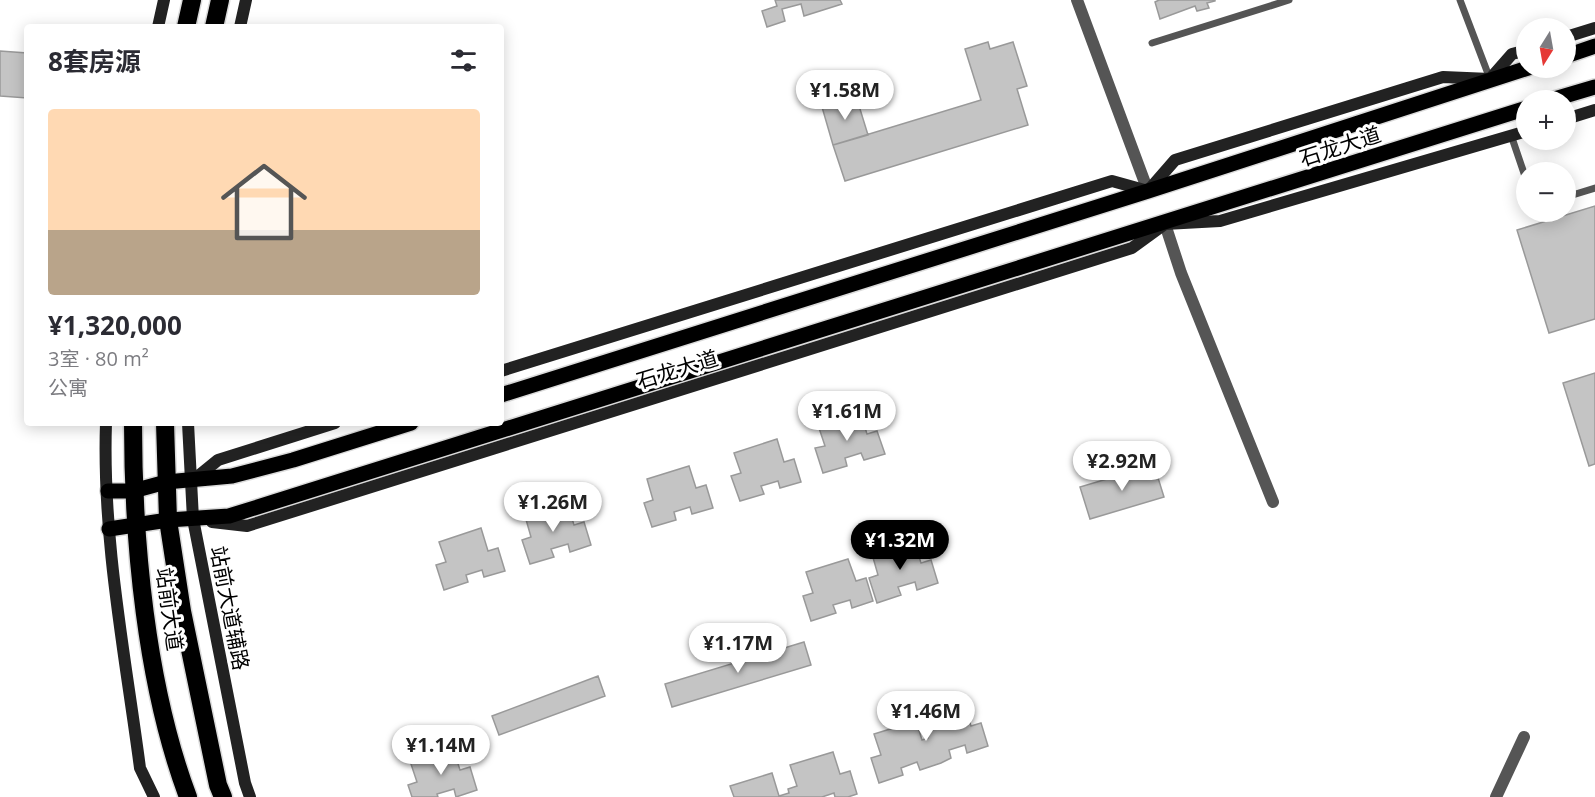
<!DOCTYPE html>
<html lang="zh">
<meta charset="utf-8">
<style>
body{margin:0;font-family:"Open Sans","Noto Sans SC",sans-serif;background:#f7f7f7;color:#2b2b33;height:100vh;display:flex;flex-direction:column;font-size:22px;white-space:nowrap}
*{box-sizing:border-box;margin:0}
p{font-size:20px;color:#7c7c81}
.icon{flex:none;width:33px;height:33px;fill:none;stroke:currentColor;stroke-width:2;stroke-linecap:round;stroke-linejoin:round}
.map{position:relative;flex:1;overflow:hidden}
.side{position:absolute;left:24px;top:24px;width:480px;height:402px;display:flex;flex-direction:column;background:#fff;border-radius:6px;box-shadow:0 3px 15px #0003}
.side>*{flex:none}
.needle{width:39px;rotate:191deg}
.fabs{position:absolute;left:1516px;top:18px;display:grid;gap:12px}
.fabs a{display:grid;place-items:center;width:60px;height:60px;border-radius:50%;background:#fff;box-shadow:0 3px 15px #0003;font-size:30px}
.price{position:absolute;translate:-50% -51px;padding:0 14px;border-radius:21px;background:#fff;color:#222;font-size:20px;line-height:39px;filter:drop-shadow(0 2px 3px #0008)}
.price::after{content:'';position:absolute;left:50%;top:36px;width:18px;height:14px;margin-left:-9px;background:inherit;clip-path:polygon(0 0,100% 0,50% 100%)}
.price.selected{background:#000;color:#fff}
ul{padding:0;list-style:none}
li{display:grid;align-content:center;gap:12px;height:318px;padding:0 24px}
li span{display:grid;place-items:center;height:186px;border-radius:6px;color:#555}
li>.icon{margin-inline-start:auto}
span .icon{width:108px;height:108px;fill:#fffc;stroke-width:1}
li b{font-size:26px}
h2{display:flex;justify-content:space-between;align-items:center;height:72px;padding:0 24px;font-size:26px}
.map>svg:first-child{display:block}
.building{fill:#c4c4c4;stroke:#999;stroke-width:1.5}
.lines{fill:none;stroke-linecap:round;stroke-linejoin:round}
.primary-casing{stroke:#dbdbdb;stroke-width:18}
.highway-casing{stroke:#dbdbdb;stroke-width:21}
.lane{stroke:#555;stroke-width:7}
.street{stroke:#555;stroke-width:12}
.secondary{stroke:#222;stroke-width:12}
.primary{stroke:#000;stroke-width:15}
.highway{stroke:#000;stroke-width:18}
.labels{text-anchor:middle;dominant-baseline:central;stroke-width:6;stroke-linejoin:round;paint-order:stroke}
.street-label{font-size:21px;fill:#000;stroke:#fff}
</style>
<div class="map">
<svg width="1595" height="797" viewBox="0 0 1595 797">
<rect width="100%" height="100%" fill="#fff"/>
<!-- building -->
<path class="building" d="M 775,0 L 840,0 L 842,4 L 804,16 L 801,4 L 782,9 L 785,21 L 767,27 L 762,11 L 777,6 Z
M 1159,0 L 1215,0 L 1215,1 L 1207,3 L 1209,8 L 1197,11 L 1195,6 L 1160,19 L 1155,2 Z
M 988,42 L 990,49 L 1013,42 L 1027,86 L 1017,89 L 1028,125 L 845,181 L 833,145 L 981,100 L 965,49 Z
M 0,51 L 27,53 L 27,98 L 0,96 Z
M 856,96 L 868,135 L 833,145 L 822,107 Z
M 1595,206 L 1595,319 L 1549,333 L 1517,230 Z
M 1595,373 L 1595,464 L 1589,466 L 1563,383 Z
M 860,411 L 867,434 L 877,431 L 885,454 L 864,460 L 861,453 L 845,458 L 847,466 L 823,473 L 815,448 L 825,446 L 818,425 Z
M 777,439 L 784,462 L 794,459 L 801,482 L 780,488 L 778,481 L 761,486 L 764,494 L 740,501 L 731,476 L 741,473 L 734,453 Z
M 1154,465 L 1164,497 L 1090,519 L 1080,487 Z
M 689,466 L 696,488 L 706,485 L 713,508 L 692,514 L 690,507 L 674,512 L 676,520 L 652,527 L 644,503 L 653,500 L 647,479 Z
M 567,502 L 574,525 L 584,522 L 591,545 L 570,552 L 568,544 L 551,549 L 554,557 L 530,564 L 522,540 L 531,537 L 525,516 Z
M 481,528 L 488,551 L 498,548 L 505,571 L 484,577 L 482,570 L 466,575 L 468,582 L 444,590 L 436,565 L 446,562 L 439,542 Z
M 914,541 L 921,563 L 931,560 L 938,583 L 917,590 L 915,582 L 898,587 L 901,595 L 877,603 L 869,578 L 878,575 L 872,554 Z
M 848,559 L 856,581 L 866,578 L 873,601 L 852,608 L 850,600 L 833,605 L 836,613 L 811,621 L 803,596 L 813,593 L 806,572 Z
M 804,642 L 811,665 L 672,707 L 665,684 Z
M 598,676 L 605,696 L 499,735 L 492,716 Z
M 964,704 L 971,726 L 981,723 L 988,746 L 967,753 L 965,745 L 949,750 L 951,758 L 941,763 L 920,770 L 917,762 L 901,768 L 903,775 L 879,783 L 871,758 L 881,755 L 874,734 L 916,721 L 922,740 L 928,738 L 922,717 Z
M 453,748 L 460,770 L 470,767 L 477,790 L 456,797 L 454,789 L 437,794 L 438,797 L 412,797 L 408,785 L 417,782 L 410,761 Z
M 833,752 L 840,774 L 850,771 L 857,794 L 848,797 L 835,797 L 834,793 L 822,797 L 734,797 L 730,786 L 772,773 L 779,796 L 789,793 L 788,789 L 797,786 L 790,765 Z"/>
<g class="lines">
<defs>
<path id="primary" d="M 1566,56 L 1595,46
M 1551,100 L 1595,87
M 501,395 L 1148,191 L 1528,68
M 108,491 L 133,491 L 166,482 L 232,476 L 293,460 L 411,423
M 109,529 L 168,520 L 229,516 L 1527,108"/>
<path id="highway" d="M 186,27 L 192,0
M 214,27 L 220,0
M 133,423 C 133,542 146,685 188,797
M 165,423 L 168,520 L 182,611 L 218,785 L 223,797"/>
</defs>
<!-- primary casing -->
<use href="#primary" class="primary-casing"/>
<!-- highway casing -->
<use href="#highway" class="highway-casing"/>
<!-- lane -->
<path class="lane" d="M 1460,0 L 1490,79
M 1152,43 L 1289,0
M 1511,135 L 1527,182
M 1566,197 L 1595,188"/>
<!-- street -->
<path class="street" d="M 1077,0 L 1148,191
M 1165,224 L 1181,273 L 1273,502
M 1496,797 L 1524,737"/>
<!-- secondary -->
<path class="secondary" d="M 158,27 L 164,0
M 240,27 L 246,0
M 1566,37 L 1595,28
M 1566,119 L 1595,110
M 501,371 L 1112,181 L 1148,191 L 1175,160 L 1443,77 L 1490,79 L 1512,54 L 1527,50
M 106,423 C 102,538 125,654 140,768 L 154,797
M 188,423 L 193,519 L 245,783 L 250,797
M 191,482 L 218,460 L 335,423
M 212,522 L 247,526 L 1132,248 L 1165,224 L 1220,221 L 1527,131"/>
<!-- primary -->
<use href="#primary" class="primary"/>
<!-- highway -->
<use href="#highway" class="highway"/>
</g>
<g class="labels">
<!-- street labels -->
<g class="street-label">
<text transform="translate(1340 146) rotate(-18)">石龙大道</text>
<text transform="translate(677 369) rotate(-17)">石龙大道</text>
<text transform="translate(230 608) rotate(79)">站前大道辅路</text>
<text transform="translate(170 609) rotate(82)">站前大道</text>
</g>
</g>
</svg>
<div class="fabs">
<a><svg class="needle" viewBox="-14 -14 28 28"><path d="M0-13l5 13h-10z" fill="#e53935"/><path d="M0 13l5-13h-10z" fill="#7c7c81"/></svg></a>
<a>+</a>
<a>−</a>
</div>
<b class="price" style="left:845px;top:121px">¥1.58M</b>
<b class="price" style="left:847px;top:442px">¥1.61M</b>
<b class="price" style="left:1122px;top:492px">¥2.92M</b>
<b class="price" style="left:553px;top:533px">¥1.26M</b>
<b class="price selected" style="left:900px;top:571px">¥1.32M</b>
<b class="price" style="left:738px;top:674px">¥1.17M</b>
<b class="price" style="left:926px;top:742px">¥1.46M</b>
<b class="price" style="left:441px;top:776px">¥1.14M</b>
<section class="side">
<h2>8套房源<svg class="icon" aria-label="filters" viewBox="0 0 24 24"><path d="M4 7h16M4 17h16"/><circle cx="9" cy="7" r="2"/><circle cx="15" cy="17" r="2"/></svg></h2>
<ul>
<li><span style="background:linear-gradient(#ffd9b3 65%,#b9a48a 0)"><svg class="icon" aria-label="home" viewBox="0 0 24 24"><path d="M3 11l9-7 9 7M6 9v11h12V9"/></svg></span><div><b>¥1,320,000</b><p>3室 · 80 m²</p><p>公寓</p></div></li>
</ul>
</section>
</div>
